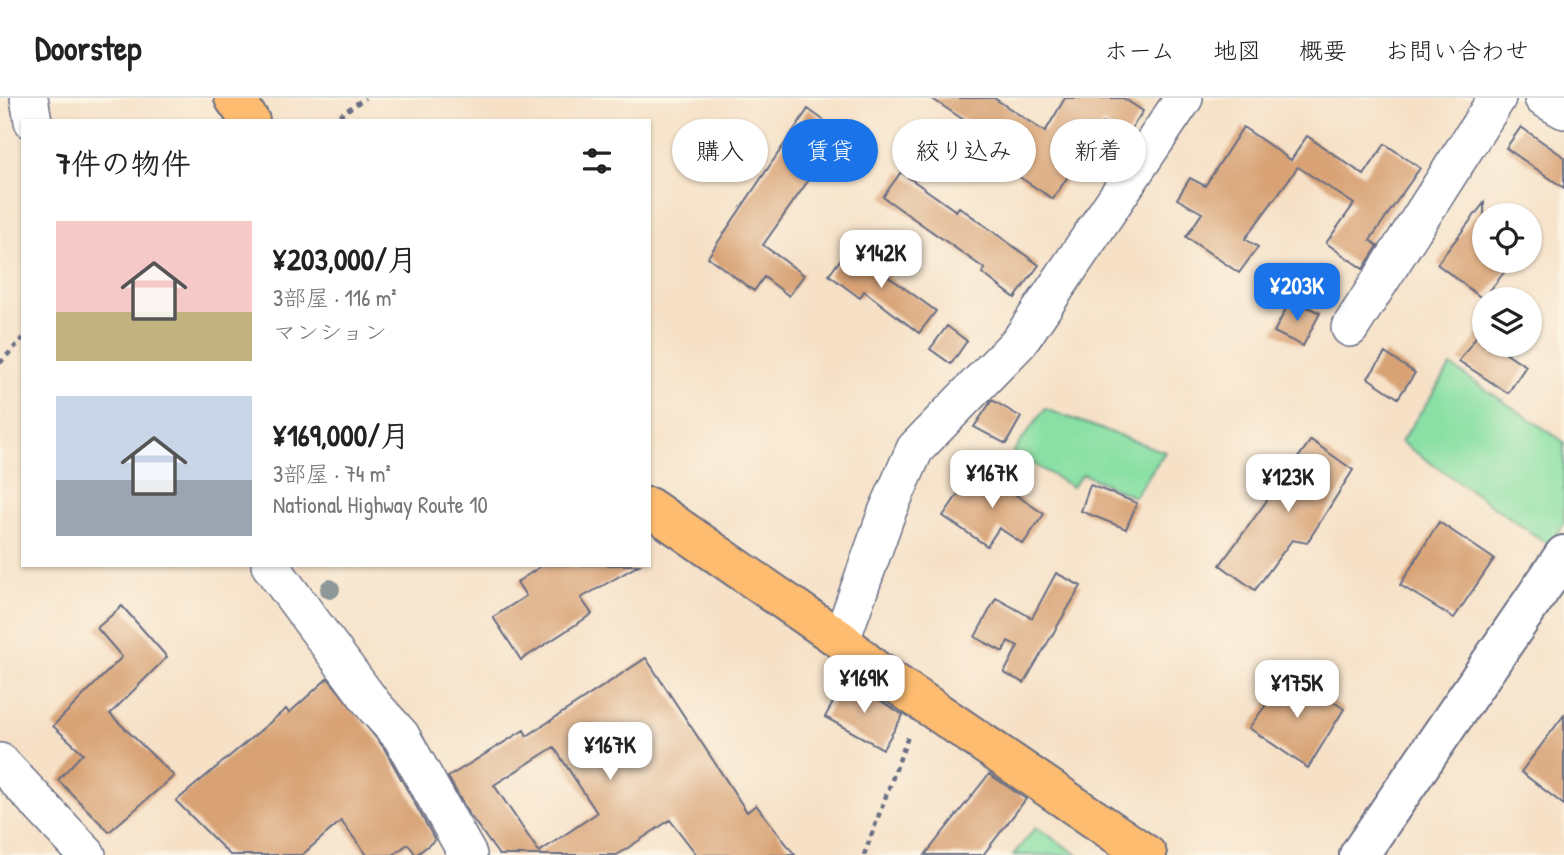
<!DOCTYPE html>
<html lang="ja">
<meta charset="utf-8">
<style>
body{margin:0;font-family:"Patrick Hand","Klee One",sans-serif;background:#f2f2f2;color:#222;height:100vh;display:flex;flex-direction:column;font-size:26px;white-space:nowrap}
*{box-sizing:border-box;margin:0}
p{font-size:23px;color:#767676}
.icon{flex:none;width:38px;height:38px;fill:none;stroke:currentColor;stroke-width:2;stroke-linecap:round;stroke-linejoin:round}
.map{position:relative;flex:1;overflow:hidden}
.sheet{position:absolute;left:21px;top:21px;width:630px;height:448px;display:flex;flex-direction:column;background:#fff;border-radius:0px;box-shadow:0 2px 5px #0004}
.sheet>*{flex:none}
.banner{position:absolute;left:672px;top:21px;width:665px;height:63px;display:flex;gap:14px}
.controls{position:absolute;left:1472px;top:105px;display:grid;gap:14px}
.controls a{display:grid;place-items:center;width:70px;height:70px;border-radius:50%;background:#fff;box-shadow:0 2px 5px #0004;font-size:35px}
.price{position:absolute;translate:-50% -60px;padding:0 16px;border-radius:14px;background:#fff;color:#222;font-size:23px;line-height:46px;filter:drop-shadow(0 2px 4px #0008)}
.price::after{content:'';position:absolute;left:50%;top:42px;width:21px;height:16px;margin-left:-10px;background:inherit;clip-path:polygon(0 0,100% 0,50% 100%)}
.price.selected{background:#1a73e8;color:#fff}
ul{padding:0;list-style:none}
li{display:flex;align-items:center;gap:21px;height:175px;padding:0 35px}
li span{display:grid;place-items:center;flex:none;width:196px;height:140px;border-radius:0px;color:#555}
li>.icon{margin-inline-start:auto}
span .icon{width:84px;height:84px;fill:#fffc;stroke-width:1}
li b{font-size:30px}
h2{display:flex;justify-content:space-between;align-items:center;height:84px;padding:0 35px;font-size:30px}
.chip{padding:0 24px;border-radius:32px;background:#fff;box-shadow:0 2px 5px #0004;font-size:24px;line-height:63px}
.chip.selected{background:#1a73e8;color:#fff}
header{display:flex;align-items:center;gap:42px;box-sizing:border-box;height:98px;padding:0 35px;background:#fff;border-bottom:2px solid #e0e0e0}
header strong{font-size:33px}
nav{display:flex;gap:38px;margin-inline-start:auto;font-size:24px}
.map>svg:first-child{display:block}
.green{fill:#8ae0a4;stroke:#528881;stroke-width:2}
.building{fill:#d8a275;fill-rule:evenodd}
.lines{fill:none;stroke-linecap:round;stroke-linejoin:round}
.minor-casing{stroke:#686d83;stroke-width:40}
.tertiary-casing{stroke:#686d83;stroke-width:42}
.trunk-casing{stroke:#686d83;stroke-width:42}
.path{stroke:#686d83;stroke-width:4.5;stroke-dasharray:5 5;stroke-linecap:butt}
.minor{stroke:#fff;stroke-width:37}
.tertiary{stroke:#fff;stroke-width:38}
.trunk{stroke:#fdbc70;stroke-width:38}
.tree{fill:#8d9797}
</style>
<header>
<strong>Doorstep</strong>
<nav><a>ホーム</a><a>地図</a><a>概要</a><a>お問い合わせ</a></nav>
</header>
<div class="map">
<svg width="1564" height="757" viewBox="0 0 1564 757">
<rect width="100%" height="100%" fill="#fcf5e5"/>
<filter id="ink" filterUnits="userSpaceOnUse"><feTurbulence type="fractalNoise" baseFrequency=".0143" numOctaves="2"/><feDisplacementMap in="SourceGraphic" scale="14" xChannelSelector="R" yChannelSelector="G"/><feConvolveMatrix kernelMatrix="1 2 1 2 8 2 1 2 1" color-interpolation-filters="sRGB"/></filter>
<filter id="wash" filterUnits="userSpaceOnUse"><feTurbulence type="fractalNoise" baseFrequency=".00686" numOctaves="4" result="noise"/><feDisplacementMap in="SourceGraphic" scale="28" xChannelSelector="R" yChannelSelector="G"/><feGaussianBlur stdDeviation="1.57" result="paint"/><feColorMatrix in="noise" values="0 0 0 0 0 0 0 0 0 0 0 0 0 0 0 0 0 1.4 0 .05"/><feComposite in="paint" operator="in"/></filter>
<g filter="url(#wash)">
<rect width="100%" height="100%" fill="#f6e1c7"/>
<!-- green -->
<path class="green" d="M 1451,268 L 1564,344 L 1564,426 L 1549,447 L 1401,344 Z
M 1045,311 L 1165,354 L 1134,399 L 1083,376 L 1072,389 L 1013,354 Z
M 1036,729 L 1078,757 L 1013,757 Z"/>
<g id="blocks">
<!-- building -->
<path class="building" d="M 931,0 L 994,0 L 1045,34 L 1065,0 L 1123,0 L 1143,13 L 1125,40 L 1103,25 L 1053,101 L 1018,78 L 1027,64 Z
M 808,11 L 858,47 L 841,70 L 825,59 L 763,147 L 804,177 L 789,198 L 764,179 L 754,193 L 708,159 Z
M 1243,29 L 1291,62 L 1307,38 L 1364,77 L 1385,46 L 1420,70 L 1370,142 L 1378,148 L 1363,171 L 1326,145 L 1354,106 L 1298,69 L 1245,141 L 1258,149 L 1239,175 L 1186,139 L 1202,115 L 1177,101 L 1190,80 L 1205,88 Z
M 1521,29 L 1564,59 L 1564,90 L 1506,50 Z
M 901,74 L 956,113 L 959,109 L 1039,167 L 1015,200 L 982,175 L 985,171 L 883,99 Z
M 1484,105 L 1484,163 L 1494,163 L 1506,172 L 1483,201 L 1437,166 Z
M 849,150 L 936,213 L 919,235 L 864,193 L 860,200 L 829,177 Z
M 1291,201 L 1320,215 L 1303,248 L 1274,234 Z
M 947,228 L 967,243 L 951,266 L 930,251 Z
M 1478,236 L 1484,240 L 1484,247 L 1494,247 L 1526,268 L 1508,295 L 1459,263 Z
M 1385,255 L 1415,275 L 1398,300 L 1368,280 Z
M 992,302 L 1021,319 L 1006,346 L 974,329 Z
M 1311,342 L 1353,372 L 1307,445 L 1292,442 L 1255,492 L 1220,467 Z
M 976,370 L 1044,416 L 1023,446 L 999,430 L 987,448 L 943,418 Z
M 1090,387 L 1137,405 L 1126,431 L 1081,413 Z
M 1439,424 L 1494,461 L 1454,520 L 1400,487 Z
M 543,467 L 639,467 L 581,500 L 592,516 L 521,562 L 493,519 L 526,498 L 517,484 Z
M 1056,475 L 1081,488 L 1024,585 L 1004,575 L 1018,548 L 1008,543 L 1003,554 L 975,539 L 996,500 L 1032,520 Z
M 122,508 L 167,559 L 110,616 L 174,678 L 109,734 L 58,682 L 83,655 L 53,628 L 122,559 L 97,530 Z
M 646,560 L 747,714 L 756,707 L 795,757 L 697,757 L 670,722 L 617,757 L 499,757 L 469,716 L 448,679 L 524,632 L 527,638 ZM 554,649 L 597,715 L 539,754 L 494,687 Z
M 1290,574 L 1344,611 L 1308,670 L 1249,630 Z
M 328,580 L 384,650 L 435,742 L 416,757 L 408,746 L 393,757 L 367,757 L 341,723 L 302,757 L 230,757 L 176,703 L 286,611 L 289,615 Z
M 846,581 L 903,617 L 883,651 L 825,619 Z
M 1564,617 L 1564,707 L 1521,674 Z
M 989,676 L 1026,701 L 983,757 L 925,757 Z"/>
</g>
</g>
<g filter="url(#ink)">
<use href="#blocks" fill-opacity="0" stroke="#686d83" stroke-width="2"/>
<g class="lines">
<defs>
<path id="minor" d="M 29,0 L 33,23
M 1543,0 L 1564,12
M 1350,230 L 1497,0
M 270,467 L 374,608 L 401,638 L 468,757
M 841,542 L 887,414 L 915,351 L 1020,243 L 1184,0
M 0,664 L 87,757"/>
<path id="tertiary" d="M 1359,757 L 1564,457"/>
<path id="trunk" d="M 234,0 L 250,23
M 649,409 L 841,542 L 873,570 L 1147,757"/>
</defs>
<!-- minor casing -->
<use href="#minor" class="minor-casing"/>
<!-- tertiary casing -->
<use href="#tertiary" class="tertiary-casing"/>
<!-- trunk casing -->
<use href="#trunk" class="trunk-casing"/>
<!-- path -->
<path class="path" d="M 331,23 L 365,0
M 0,265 L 23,240
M 864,757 L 909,636"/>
<!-- minor -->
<use href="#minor" class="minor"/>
<!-- tertiary -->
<use href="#tertiary" class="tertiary"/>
<!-- trunk -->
<use href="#trunk" class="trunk"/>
</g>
<!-- trees -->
<circle class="tree" cx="330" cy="491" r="10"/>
</g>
</svg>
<div class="controls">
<a><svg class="icon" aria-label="locate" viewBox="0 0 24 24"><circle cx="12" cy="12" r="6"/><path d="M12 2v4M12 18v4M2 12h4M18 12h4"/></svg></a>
<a><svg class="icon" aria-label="layers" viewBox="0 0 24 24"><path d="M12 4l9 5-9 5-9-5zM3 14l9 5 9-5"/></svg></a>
</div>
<b class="price" style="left:881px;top:192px">¥142K</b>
<b class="price selected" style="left:1297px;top:225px">¥203K</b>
<b class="price" style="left:992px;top:412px">¥167K</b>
<b class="price" style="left:1288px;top:416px">¥123K</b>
<b class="price" style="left:864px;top:617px">¥169K</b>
<b class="price" style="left:1297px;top:622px">¥175K</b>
<b class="price" style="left:610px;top:684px">¥167K</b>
<div class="banner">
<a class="chip">購入</a>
<a class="chip selected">賃貸</a>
<a class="chip">絞り込み</a>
<a class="chip">新着</a>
</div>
<section class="sheet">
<h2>7件の物件<svg class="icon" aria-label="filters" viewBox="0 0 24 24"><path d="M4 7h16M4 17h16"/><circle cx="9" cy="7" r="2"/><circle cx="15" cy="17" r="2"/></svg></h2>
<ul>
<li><span style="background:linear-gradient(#f6c9c9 65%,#c2b280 0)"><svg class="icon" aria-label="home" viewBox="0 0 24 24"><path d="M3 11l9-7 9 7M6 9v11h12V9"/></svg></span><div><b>¥203,000/月</b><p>3部屋 · 116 m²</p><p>マンション</p></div></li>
<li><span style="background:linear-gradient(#c9d6e8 60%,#9aa5b1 0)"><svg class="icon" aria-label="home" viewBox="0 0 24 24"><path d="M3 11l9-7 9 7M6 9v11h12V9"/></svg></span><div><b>¥169,000/月</b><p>3部屋 · 74 m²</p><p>National Highway Route 10</p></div></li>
</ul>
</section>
</div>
